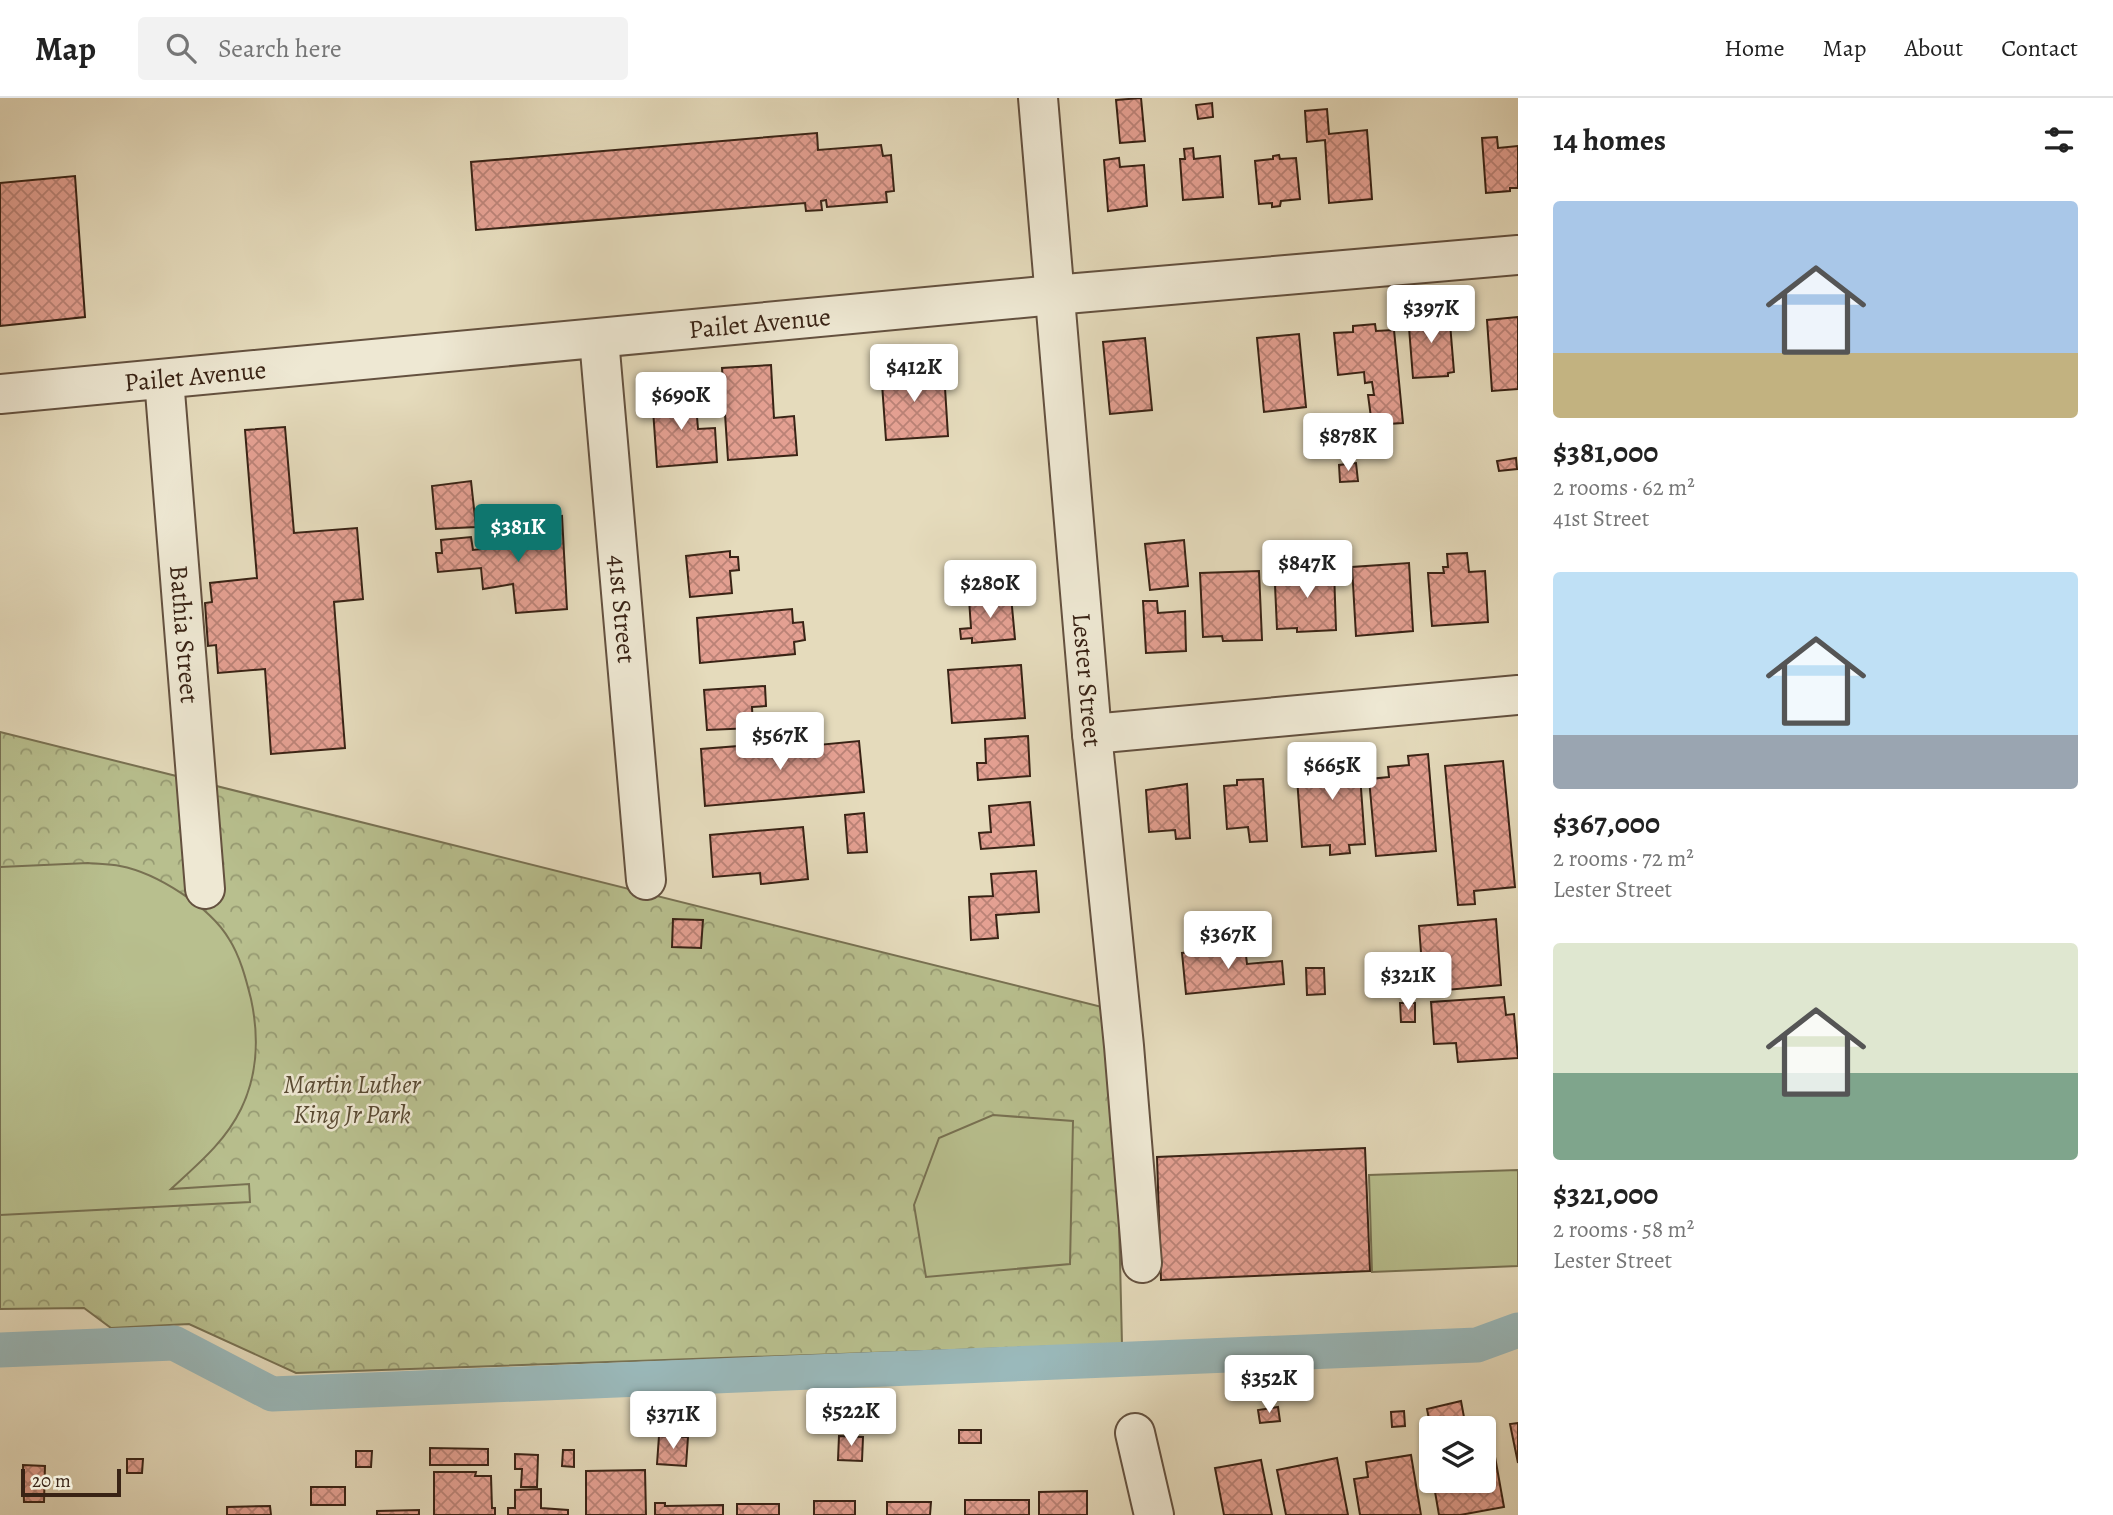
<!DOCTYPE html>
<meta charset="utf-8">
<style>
body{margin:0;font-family:Alegreya,serif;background:#f2f2f2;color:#222;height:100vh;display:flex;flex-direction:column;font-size:26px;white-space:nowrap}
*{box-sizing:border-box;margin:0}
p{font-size:23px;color:#767676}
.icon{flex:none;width:38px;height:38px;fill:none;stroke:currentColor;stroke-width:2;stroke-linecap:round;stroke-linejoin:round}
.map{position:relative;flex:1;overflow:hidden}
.panel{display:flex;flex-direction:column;background:#fff;width:595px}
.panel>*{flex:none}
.controls{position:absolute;left:1419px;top:1318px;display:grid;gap:14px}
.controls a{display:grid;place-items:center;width:77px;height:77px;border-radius:7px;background:#fff;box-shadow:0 2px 5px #0004;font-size:35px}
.scale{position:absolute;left:21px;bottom:18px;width:100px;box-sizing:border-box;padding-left:7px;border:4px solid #392315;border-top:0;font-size:19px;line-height:24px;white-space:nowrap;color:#392315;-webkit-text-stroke:5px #eee8d3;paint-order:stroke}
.price{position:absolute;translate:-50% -60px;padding:0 16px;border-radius:7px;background:#fff;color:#222;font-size:23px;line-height:46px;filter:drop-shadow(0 2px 4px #0008)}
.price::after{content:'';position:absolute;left:50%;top:42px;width:21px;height:16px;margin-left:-10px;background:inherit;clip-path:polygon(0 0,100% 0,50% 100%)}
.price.on{background:#0f766e;color:#fff}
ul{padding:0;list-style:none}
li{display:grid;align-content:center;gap:14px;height:371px;padding:0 35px}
li span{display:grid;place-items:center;height:217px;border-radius:7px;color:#555}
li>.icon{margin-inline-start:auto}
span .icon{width:126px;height:126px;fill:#fffc;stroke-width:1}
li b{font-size:30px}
h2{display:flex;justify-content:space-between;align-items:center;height:84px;padding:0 35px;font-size:30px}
header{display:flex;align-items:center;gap:42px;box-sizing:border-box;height:98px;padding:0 35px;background:#fff;border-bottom:2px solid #e0e0e0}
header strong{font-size:33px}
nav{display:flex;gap:38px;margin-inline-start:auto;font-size:24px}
.search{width:490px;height:63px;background:#f2f2f2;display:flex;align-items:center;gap:18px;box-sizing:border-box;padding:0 24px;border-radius:7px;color:#767676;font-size:26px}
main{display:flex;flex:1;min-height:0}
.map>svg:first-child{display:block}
.park{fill:url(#park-crowns);stroke:#787152;stroke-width:2}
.pitch{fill:#b8bf8e;stroke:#787152;stroke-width:2}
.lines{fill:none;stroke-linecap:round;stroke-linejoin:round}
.canal{stroke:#9ab9bb;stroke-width:35}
.building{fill:url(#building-cross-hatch);stroke:#392315;stroke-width:2}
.minor-casing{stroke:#64513f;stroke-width:42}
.minor{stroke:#eee8d3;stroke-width:38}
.labels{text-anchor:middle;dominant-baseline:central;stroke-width:5;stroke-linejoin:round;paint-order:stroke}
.street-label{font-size:26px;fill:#392315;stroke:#eee8d3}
.park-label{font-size:26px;font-style:italic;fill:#594a33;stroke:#eee8d3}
</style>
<header>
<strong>Map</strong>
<div class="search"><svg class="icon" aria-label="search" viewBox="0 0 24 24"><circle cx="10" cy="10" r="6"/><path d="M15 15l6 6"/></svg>Search here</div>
<nav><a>Home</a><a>Map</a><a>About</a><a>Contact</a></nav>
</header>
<main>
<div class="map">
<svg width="1518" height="1417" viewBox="0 0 1518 1417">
<defs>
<pattern id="park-crowns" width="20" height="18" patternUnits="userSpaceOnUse" patternTransform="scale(1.75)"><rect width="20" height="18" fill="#b8bf8e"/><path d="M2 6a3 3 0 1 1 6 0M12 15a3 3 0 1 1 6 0" fill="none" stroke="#979b73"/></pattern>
<pattern id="building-cross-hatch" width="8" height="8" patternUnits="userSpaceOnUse" patternTransform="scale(1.75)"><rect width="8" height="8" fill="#e4a092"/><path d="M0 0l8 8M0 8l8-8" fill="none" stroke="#ba8276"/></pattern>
</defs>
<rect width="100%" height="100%" fill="#e5dbbc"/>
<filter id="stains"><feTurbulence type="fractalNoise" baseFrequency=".00286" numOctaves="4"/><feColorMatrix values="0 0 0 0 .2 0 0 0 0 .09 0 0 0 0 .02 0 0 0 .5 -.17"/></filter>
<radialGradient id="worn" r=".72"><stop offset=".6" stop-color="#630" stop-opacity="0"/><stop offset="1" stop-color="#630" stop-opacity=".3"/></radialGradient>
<!-- park -->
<path class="park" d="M 0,634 L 1114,912 L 1122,1246 L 296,1275 L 189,1226 L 111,1230 L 84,1210 L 0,1211 Z"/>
<!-- pitch -->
<path class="pitch" d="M 88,765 C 98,766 110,766 120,768 C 157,775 210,809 229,841 C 240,858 246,881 251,901 C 259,938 258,976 241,1011 C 225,1044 198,1066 171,1091 L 249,1086 L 250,1104 L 0,1117 L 0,769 Z
M 993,1017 L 1073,1023 L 1070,1166 L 926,1179 L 914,1107 L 939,1040 Z
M 1518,1072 L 1518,1168 L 1372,1174 L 1369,1077 Z"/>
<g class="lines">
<!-- canal -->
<path class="canal" d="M 0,1252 L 174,1245 L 272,1296 L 1477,1247 L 1518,1232"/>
</g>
<!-- building -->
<path class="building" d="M 1141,0 L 1145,43 L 1120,45 L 1116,2 Z
M 1212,5 L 1213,19 L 1198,21 L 1196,7 Z
M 1327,11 L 1329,36 L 1367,32 L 1372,101 L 1329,105 L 1325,42 L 1307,44 L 1305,13 Z
M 817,35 L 818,52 L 881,47 L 883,58 L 891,57 L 894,93 L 886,94 L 887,104 L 827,109 L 826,102 L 821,103 L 822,112 L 806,113 L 805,105 L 476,132 L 471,64 Z
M 1497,39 L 1498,50 L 1518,48 L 1518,90 L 1510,90 L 1510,93 L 1486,95 L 1482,40 Z
M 1193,50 L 1194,61 L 1220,58 L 1223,99 L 1183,102 L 1180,61 L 1185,61 L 1184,51 Z
M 1279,57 L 1280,61 L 1296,60 L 1300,101 L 1281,103 L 1280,108 L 1272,109 L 1272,105 L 1259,106 L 1255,63 L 1273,61 L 1273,58 Z
M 1119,60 L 1120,69 L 1144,67 L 1147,108 L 1108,113 L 1104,62 Z
M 75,78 L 85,219 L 0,228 L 0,85 Z
M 1449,213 L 1454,274 L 1448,275 L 1448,278 L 1413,280 L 1408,217 Z
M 1518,219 L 1518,291 L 1492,293 L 1487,222 Z
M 1375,226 L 1376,233 L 1394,232 L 1403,325 L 1372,327 L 1368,297 L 1374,297 L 1372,284 L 1365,285 L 1364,274 L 1338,277 L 1334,235 L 1353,234 L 1353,228 Z
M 1299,236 L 1306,309 L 1264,314 L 1257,240 Z
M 1145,240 L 1152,312 L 1110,316 L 1103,244 Z
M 771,267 L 774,320 L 794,318 L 797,357 L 728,362 L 722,270 Z
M 923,269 L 923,275 L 944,274 L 948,338 L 886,342 L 881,272 Z
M 695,294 L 698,331 L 715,330 L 717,364 L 657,369 L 652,297 Z
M 285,329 L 294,435 L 357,430 L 363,501 L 334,504 L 345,650 L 271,656 L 265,571 L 218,575 L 216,547 L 208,548 L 205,505 L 212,504 L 210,485 L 257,480 L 245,332 Z
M 1516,360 L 1517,371 L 1499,373 L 1497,363 Z
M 1356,365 L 1358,383 L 1340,384 L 1339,367 Z
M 471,383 L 476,429 L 436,431 L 432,388 Z
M 562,418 L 567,511 L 516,515 L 513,486 L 483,491 L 481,470 L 438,474 L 436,455 L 442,455 L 441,442 L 471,439 L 473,452 L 518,447 L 515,425 Z
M 1184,442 L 1188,488 L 1150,492 L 1145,446 Z
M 730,453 L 730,459 L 738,459 L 739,472 L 730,473 L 732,495 L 690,499 L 686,458 Z
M 1467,455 L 1469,474 L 1485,473 L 1488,524 L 1432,528 L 1428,475 L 1444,475 L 1443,469 L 1448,469 L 1447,456 Z
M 1291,460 L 1305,460 L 1306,473 L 1334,472 L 1336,532 L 1297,534 L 1297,530 L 1277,531 L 1275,487 L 1292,486 Z
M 1409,465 L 1413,533 L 1356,538 L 1352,469 Z
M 1259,473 L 1262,542 L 1223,543 L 1222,538 L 1203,539 L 1200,475 Z
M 1011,498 L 1015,541 L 972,545 L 972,540 L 961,541 L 960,531 L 971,530 L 969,501 Z
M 1143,503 L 1157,503 L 1158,515 L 1185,513 L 1186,553 L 1146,555 Z
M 792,511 L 793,525 L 803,524 L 805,542 L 794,544 L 795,556 L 700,565 L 697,520 Z
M 1021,567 L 1025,620 L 952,625 L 948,572 Z
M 765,588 L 766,608 L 752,609 L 753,630 L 707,632 L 704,592 Z
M 1028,638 L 1030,678 L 978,682 L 977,665 L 986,665 L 985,641 Z
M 859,643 L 864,694 L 705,708 L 701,651 L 775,645 L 777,651 Z
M 1358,649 L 1365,746 L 1349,747 L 1350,755 L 1330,757 L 1330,747 L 1302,749 L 1296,666 L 1333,664 L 1332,650 Z
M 1428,656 L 1436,753 L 1376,758 L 1369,681 L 1389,679 L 1388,669 L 1409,667 L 1408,658 Z
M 1503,663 L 1515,789 L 1474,793 L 1475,806 L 1458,807 L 1445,668 Z
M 1263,681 L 1267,743 L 1250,744 L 1248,729 L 1227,731 L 1224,688 L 1237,687 L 1237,682 Z
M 1187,686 L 1190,740 L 1176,741 L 1175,732 L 1149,734 L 1146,692 Z
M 1030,704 L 1034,747 L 981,751 L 979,735 L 991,734 L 989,708 Z
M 864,715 L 867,754 L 848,755 L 845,717 Z
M 803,729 L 808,781 L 761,786 L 760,775 L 713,779 L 710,737 Z
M 1036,773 L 1039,814 L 996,817 L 998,840 L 971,842 L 969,799 L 993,798 L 991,776 Z
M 673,821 L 703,822 L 701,850 L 672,849 Z
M 1496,821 L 1501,887 L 1424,894 L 1419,828 Z
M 1245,849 L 1247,866 L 1282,863 L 1284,886 L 1186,896 L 1182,855 Z
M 1306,870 L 1324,870 L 1325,896 L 1307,897 Z
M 1504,899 L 1506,917 L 1514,916 L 1518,960 L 1458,964 L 1456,945 L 1434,946 L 1431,904 Z
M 1400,905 L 1415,905 L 1415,924 L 1401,924 Z
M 1365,1050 L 1370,1173 L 1161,1182 L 1157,1059 Z
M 1461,1303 L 1466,1330 L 1432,1330 L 1432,1337 L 1427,1311 Z
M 1278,1309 L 1280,1323 L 1260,1325 L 1258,1312 Z
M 1404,1313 L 1405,1328 L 1392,1329 L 1391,1314 Z
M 1518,1325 L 1518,1365 L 1510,1326 Z
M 1490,1331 L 1504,1409 L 1460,1417 L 1439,1417 L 1433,1382 L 1484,1382 L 1484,1332 Z
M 959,1332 L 981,1332 L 981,1345 L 959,1345 Z
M 659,1338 L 688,1339 L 686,1368 L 657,1366 Z
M 839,1338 L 863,1339 L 862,1363 L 838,1362 Z
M 430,1350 L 488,1351 L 488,1367 L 430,1367 Z
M 563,1352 L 574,1352 L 574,1369 L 562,1368 Z
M 356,1353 L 372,1353 L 371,1369 L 356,1369 Z
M 515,1356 L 538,1357 L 537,1389 L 521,1389 L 522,1371 L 515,1371 Z
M 1411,1357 L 1421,1417 L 1360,1417 L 1354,1381 L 1368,1379 L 1366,1364 Z
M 1337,1360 L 1348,1417 L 1286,1417 L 1277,1372 Z
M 127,1361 L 143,1361 L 142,1375 L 127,1375 Z
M 1261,1362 L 1272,1417 L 1224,1417 L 1215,1370 Z
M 23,1367 L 45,1368 L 44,1404 L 24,1404 Z
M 645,1372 L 646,1417 L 586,1417 L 586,1373 Z
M 434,1374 L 476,1374 L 475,1378 L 491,1378 L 492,1410 L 495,1410 L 495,1417 L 434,1417 Z
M 311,1389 L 345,1389 L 345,1407 L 311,1407 Z
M 541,1391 L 541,1410 L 568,1412 L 568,1417 L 508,1417 L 508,1410 L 515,1410 L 515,1392 Z
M 1087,1393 L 1087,1417 L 1039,1417 L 1039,1394 Z
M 965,1402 L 1029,1402 L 1029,1417 L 965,1417 Z
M 814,1403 L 855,1403 L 855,1417 L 814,1417 Z
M 887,1404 L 931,1404 L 930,1417 L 887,1417 Z
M 655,1405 L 665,1405 L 665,1408 L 723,1407 L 723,1417 L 655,1417 Z
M 737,1406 L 779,1406 L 779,1417 L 737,1417 Z
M 270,1408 L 271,1417 L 227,1417 L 227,1409 Z
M 419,1412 L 419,1417 L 377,1417 L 377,1413 Z"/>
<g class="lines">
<defs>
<g id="minor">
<path id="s1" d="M 1038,0 L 1092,636 L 1124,948 L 1142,1165"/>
<path id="s2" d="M 599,241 L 646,782"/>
<path id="s3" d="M 164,281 L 205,791"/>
<path id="s4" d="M 0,296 L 1054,197 L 1518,157"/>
<path d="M 1092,636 L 1518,597"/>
<path d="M 1135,1335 L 1154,1417"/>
</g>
</defs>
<!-- minor casing -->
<use href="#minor" class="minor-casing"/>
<!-- minor -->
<use href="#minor" class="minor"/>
</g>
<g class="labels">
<!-- street labels -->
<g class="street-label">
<text stroke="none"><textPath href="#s4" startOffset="763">Pailet Avenue</textPath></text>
<text stroke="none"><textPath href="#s4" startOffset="196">Pailet Avenue</textPath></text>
<text stroke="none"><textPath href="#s2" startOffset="271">41st Street</textPath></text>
<text stroke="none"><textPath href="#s3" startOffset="256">Bathia Street</textPath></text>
<text stroke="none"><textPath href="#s1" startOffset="584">Lester Street</textPath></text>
</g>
<!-- park labels -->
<g class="park-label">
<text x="352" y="986">Martin Luther<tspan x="352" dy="30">King Jr Park</tspan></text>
</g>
</g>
<rect width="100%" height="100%" filter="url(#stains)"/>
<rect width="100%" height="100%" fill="url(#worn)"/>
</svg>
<div class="controls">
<a><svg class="icon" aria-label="layers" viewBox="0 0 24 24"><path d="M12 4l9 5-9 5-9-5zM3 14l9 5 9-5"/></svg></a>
</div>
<div class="scale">20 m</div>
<b class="price" style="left:1431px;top:247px">$397K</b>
<b class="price" style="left:914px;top:306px">$412K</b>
<b class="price" style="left:681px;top:334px">$690K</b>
<b class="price" style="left:1348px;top:375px">$878K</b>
<b class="price on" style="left:518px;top:466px">$381K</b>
<b class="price" style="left:1307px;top:502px">$847K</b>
<b class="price" style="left:990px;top:522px">$280K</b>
<b class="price" style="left:780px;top:674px">$567K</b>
<b class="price" style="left:1332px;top:704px">$665K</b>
<b class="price" style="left:1228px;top:873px">$367K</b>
<b class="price" style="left:1408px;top:914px">$321K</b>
<b class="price" style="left:1269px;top:1317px">$352K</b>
<b class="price" style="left:851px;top:1350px">$522K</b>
<b class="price" style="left:673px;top:1353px">$371K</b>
</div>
<section class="panel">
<h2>14 homes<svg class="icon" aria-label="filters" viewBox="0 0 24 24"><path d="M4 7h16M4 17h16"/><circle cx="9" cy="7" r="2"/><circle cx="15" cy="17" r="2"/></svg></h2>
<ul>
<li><span style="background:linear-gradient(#a9c7e8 70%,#c2b280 0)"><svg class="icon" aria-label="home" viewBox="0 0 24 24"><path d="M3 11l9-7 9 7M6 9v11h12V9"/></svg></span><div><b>$381,000</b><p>2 rooms · 62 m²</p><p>41st Street</p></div></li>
<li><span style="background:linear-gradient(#bfe0f5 75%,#9aa5b1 0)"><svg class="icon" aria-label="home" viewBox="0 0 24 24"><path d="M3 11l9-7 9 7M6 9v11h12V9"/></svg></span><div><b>$367,000</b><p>2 rooms · 72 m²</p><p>Lester Street</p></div></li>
<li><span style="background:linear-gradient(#dfe7d0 60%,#7fa58c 0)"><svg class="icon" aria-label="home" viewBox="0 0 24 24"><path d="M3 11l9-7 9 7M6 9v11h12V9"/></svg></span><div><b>$321,000</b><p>2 rooms · 58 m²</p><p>Lester Street</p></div></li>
</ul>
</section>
</main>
